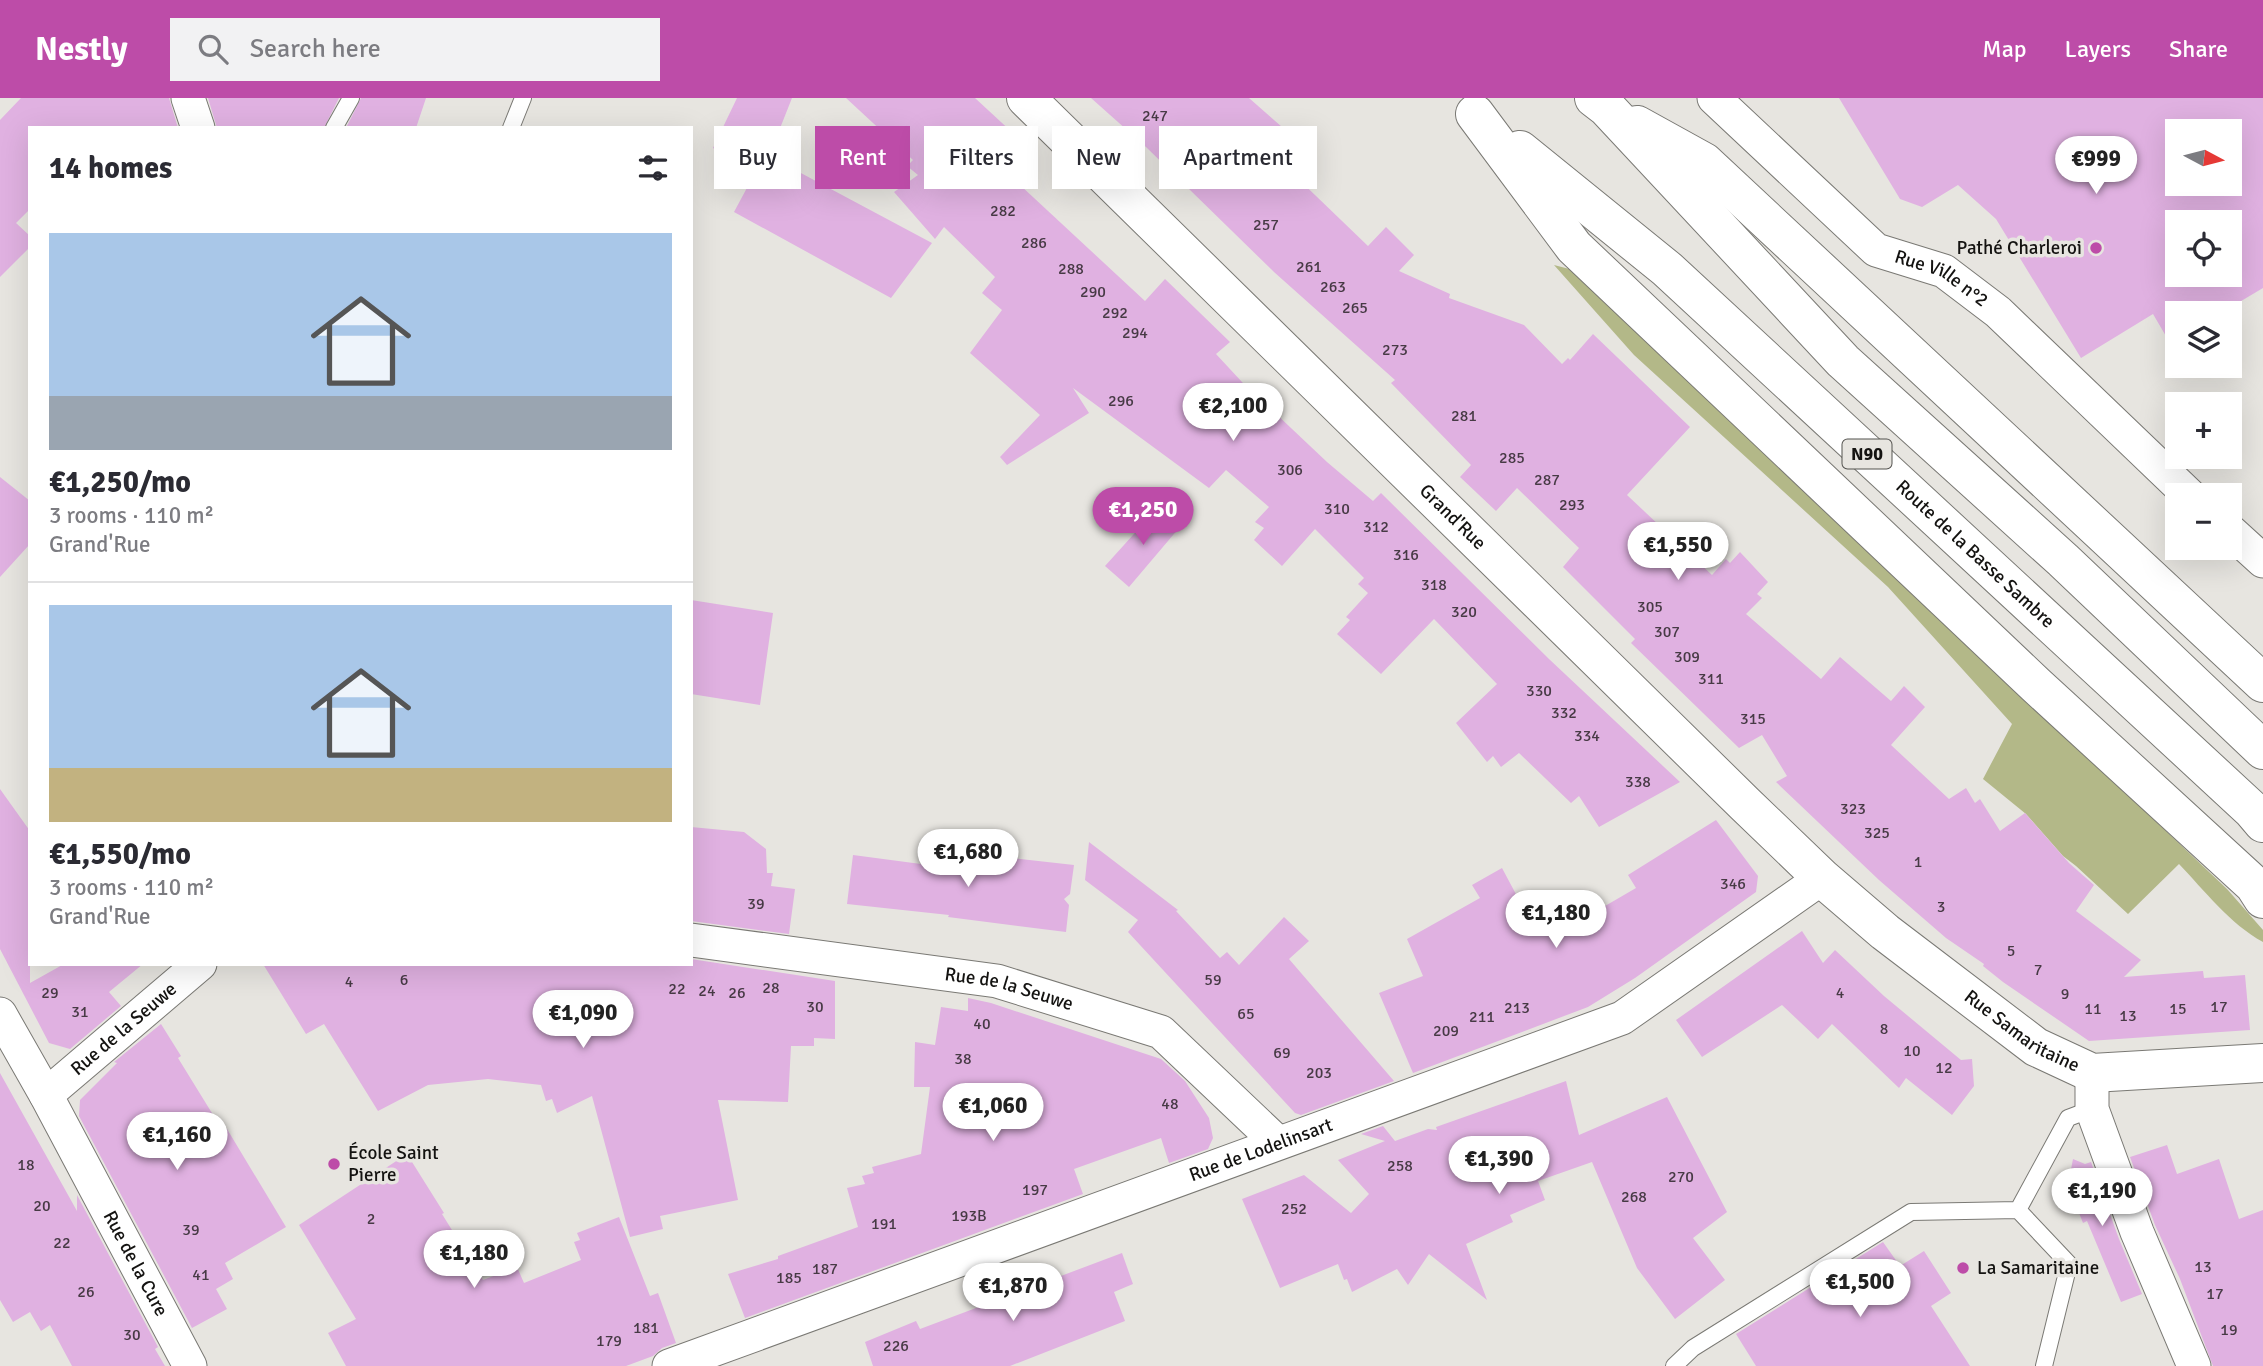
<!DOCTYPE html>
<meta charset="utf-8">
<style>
body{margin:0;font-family:Signika,sans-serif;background:#f2f2f3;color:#2b2b33;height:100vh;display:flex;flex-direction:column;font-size:26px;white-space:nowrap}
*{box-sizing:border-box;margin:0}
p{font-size:23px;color:#7c7c81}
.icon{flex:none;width:38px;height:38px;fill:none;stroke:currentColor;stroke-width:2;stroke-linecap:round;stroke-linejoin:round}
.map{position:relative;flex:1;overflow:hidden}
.panel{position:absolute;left:28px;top:28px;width:665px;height:840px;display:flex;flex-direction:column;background:#fff;border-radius:0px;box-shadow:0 7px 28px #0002}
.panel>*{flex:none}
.hud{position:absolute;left:714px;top:28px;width:665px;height:63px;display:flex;gap:14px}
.needle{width:46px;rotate:97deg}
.controls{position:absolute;left:2165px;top:21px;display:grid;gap:14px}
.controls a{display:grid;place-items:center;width:77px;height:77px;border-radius:0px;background:#fff;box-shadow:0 7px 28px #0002;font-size:35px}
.price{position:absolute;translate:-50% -60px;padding:0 16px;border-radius:24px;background:#fff;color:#222;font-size:23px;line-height:46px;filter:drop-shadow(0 2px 4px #0008)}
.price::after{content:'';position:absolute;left:50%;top:42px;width:21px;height:16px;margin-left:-10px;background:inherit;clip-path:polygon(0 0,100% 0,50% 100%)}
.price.on{background:#bd4ca8;color:#fff}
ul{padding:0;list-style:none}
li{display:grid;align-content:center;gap:14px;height:371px;padding:0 21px}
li+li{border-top:2px solid #e1e1e2}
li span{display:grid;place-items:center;height:217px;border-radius:0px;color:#555}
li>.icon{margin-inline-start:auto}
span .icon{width:126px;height:126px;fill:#fffc;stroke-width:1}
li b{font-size:30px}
h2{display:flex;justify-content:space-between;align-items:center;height:84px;padding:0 21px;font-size:30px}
.chip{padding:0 24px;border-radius:0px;background:#fff;box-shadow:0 7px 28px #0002;font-size:24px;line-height:63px}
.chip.on{background:#bd4ca8;color:#fff}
header{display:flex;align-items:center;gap:42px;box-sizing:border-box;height:98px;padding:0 35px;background:#bd4ca8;color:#fff}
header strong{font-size:33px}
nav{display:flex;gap:38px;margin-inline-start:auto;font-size:24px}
.search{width:490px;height:63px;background:#f2f2f3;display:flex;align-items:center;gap:18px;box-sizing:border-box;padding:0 24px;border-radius:0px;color:#7c7c81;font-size:26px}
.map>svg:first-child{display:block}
.green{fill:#b3b888}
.building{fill:#e0b1e1;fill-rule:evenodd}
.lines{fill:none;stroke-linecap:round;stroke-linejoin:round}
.service-casing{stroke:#7a7974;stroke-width:18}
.minor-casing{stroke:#7a7974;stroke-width:35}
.tertiary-casing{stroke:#7a7974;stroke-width:40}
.trunk-casing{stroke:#7a7974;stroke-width:40}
.service{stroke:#fff;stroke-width:16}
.minor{stroke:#fff;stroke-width:33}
.tertiary{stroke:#fff;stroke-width:38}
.trunk{stroke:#fff;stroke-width:38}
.poi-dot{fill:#bd4ca8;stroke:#e7e5e0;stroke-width:2.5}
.labels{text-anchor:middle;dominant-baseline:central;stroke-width:7;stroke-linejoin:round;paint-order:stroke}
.number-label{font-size:16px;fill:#473a45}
.shield{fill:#e7e5e0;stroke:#53524f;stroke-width:2}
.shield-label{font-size:18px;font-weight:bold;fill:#141311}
.poi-label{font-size:19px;fill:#141311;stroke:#e7e5e0;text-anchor:start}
.street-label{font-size:19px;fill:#141311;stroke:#e7e5e0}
</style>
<header>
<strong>Nestly</strong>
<div class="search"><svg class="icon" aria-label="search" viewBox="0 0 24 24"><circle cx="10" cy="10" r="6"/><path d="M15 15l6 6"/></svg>Search here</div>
<nav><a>Map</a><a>Layers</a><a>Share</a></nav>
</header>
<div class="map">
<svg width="2263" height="1268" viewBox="0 0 2263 1268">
<rect width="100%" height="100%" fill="#e7e5e0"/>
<!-- green -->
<path class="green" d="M 1554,167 L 1577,173 L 2227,791 L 2263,832 L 2263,844 C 2230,826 2204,792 2179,766 L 2128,816 L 2076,768 L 2063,758 L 2026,716 L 1983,681 L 2012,626 L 1888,489 L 1634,257 Z"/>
<!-- building -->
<path class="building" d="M 21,0 L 169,0 L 178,30 L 30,30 L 30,111 L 16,125 L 30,138 L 30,149 L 0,179 L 0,22 Z
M 208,0 L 339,0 L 324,30 L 217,30 Z
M 361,0 L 426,0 L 416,30 L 346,30 Z
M 737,0 L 792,0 L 769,58 L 932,145 L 891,200 L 734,114 L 756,73 L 713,50 Z
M 846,0 L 975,0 L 1029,50 L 1006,74 L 1145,203 L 1165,181 L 1230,244 L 1216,256 L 1255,298 L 1277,301 L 1273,313 L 1327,364 L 1373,403 L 1381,395 L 1549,561 L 1680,684 L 1599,729 L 1579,698 L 1571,705 L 1519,655 L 1501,669 L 1493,658 L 1487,664 L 1456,625 L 1497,586 L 1434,521 L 1381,576 L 1337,536 L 1350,522 L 1346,519 L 1368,495 L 1358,486 L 1364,480 L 1315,431 L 1282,468 L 1254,442 L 1264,430 L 1255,424 L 1269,409 L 1226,372 L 1209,390 L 1073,290 L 1089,315 L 1007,367 L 1000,359 L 1040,317 L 970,255 L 1002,212 L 982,195 L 995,179 L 944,129 L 935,141 L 894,94 L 918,77 L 907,68 L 913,62 Z
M 1091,0 L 1249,0 L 1306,50 L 1289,72 L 1368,148 L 1386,129 L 1414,157 L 1399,173 L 1450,196 L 1449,200 L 1524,227 L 1562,266 L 1568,260 L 1570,262 L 1593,236 L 1690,329 L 1627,397 L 1712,477 L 1726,461 L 1730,465 L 1740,454 L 1768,484 L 1757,496 L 1762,500 L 1746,516 L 1821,581 L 1840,559 L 1891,603 L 1904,588 L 1925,609 L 1891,647 L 1949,701 L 1966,690 L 1975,705 L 1980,701 L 2000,733 L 2025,715 L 2069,765 L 2094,787 L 2076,813 L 2141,862 L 2124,879 L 2203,873 L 2204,880 L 2245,877 L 2250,932 L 2089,943 L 2003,884 L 1983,868 L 1984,866 L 1946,840 L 1879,782 L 1776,684 L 1787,678 L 1762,637 L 1739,650 L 1631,545 L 1635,541 L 1563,469 L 1579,450 L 1517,390 L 1496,413 L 1460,379 L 1471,367 L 1391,285 L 1395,282 L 1274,174 L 1146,49 Z
M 1839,0 L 2263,0 L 2263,190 L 2221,215 L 2177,215 L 2177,257 L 2153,216 L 2081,260 L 1996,121 L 1958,87 L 1922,109 L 1900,101 ZM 2177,33 L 2230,33 L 2230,86 L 2177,86 ZM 2177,124 L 2230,124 L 2230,177 L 2177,177 Z
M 0,379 L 30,403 L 30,446 L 0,479 Z
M 1161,406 L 1179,430 L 1129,489 L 1105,468 Z
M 691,502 L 773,515 L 760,607 L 691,596 Z
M 0,691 L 30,733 L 30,885 L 64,866 L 143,866 L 109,894 L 121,908 L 70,951 L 49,945 L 0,851 Z
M 1716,722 L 1758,778 L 1756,794 L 1635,880 L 1588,909 L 1413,975 L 1379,895 L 1423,878 L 1407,841 L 1480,800 L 1472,787 L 1502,770 L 1526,815 L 1534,811 L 1540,823 L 1572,805 L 1581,822 L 1636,790 L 1628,777 Z
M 691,729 L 744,734 L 766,751 L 767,775 L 773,775 L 771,788 L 795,791 L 789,836 L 691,823 Z
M 1089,744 L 1178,812 L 1176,813 L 1220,860 L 1227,854 L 1239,867 L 1284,819 L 1309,843 L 1289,861 L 1394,983 L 1301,1017 L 1295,1015 L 1128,834 L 1138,822 L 1085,782 Z
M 957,754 L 1074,767 L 1070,796 L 1064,801 L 1069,807 L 1066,834 L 948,819 L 949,817 L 847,806 L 853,757 L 936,768 L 937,766 L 956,767 Z
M 1802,833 L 1823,865 L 1835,852 L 1884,898 L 1961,962 L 1972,961 L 1974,988 L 1952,1017 L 1906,980 L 1899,990 L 1832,926 L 1818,941 L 1782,907 L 1702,959 L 1676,922 Z
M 691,861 L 835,883 L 835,941 L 814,940 L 814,948 L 791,948 L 788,1004 L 718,1002 L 738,1102 L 660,1118 L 663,1131 L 630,1139 L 592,998 L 557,1015 L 552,1001 L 546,1003 L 541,987 L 488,981 L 428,987 L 378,1013 L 324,926 L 306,936 L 263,866 L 691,866 Z
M 968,900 L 991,905 L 1161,961 L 1185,983 L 1209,1020 L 1213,1040 L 1208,1051 L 1169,1065 L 1161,1040 L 1074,1071 L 1083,1096 L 745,1220 L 728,1176 L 778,1161 L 778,1158 L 858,1129 L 847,1090 L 865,1086 L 862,1078 L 874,1075 L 872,1069 L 921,1056 L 930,989 L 914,989 L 915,944 L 935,947 L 941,909 L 968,913 Z
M 161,926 L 181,958 L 178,960 L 223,1033 L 227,1031 L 286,1129 L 225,1165 L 233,1181 L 216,1191 L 227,1211 L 192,1230 L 79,1018 L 80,1002 L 117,965 L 114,964 Z
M 0,975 L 77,1113 L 77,1097 L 158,1249 L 155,1251 L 165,1268 L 72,1268 L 50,1227 L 41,1233 L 30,1214 L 13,1224 L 0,1202 Z
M 1566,983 L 1579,1037 L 1667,999 L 1727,1114 L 1693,1140 L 1725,1182 L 1675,1221 L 1637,1170 L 1592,1064 L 1538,1083 L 1545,1102 L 1510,1117 L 1513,1124 L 1466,1146 L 1487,1202 L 1429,1156 L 1408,1187 L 1397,1171 L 1352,1194 L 1347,1181 L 1344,1182 L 1338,1166 L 1280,1190 L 1242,1101 L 1304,1077 L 1351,1115 L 1369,1096 L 1338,1062 L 1385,1043 L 1361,1036 L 1383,1028 L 1395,1043 L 1428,1031 L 1437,1032 L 1436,1029 Z
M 2167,1047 L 2177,1076 L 2219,1061 L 2239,1121 L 2263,1112 L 2263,1268 L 2213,1268 L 2180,1181 L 2155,1127 L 2130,1059 Z
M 407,1056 L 444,1115 L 442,1116 L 483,1182 L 517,1169 L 524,1185 L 581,1162 L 574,1144 L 580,1142 L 577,1135 L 619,1119 L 650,1198 L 658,1195 L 676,1245 L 662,1250 L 653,1258 L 626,1268 L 346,1268 L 328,1235 L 356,1221 L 299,1127 Z
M 2073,1061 L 2085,1066 L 2091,1064 L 2119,1141 L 2142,1196 L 2121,1204 L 2087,1123 L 2083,1125 L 2068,1087 Z
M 1883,1144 L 1900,1168 L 1924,1153 L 1951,1195 L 1931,1208 L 1970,1268 L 1756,1268 L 1736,1236 Z
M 1122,1155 L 1133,1186 L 1114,1194 L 1125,1223 L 1010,1268 L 873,1268 L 865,1244 L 916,1223 L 920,1231 Z"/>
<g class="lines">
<defs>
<path id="service" d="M 334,30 L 351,0
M 511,30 L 523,0
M 2018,1112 L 2068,1020 L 2092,1011
M 1674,1268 L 1693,1250 L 1911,1114 L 2018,1112 L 2069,1166 L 2044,1268"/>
<g id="minor">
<path d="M 188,0 L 198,30"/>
<path id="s1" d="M 1714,0 L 1876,152 L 1944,173 L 1998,214 L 2189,397"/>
<path d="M 2230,433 L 2263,463"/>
<path id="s2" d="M 691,842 L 997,883 L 1161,934 L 1278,1045"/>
<path id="s3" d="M 0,916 L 46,997 L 190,1268"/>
<path d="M 2092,975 L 2092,1011 L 2137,1134 L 2194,1268"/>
<path id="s4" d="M 46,997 L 200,866"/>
<path id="s5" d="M 669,1268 L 1622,920 L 1822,780"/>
</g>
<g id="tertiary">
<path id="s6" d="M 1026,0 L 1745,706 L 1822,780 L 1885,834 L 2036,949 L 2092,975 L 2263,965"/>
</g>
<g id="trunk">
<path d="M 1594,0 L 1607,10 L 1843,263 L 2063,462 L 2263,652"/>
<path d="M 1475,16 L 1574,149 L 2036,587 L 2254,787 L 2263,801"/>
<path d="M 1637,27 L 1704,64 L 2263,585"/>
<path id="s7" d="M 1520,52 L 1667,171 L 2252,712 L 2263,725"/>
</g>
</defs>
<!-- service casing -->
<use href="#service" class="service-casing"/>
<!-- minor casing -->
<use href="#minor" class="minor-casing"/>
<!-- tertiary casing -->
<use href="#tertiary" class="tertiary-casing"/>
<!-- trunk casing -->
<use href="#trunk" class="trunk-casing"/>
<!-- service -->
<use href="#service" class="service"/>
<!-- minor -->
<use href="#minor" class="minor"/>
<!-- tertiary -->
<use href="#tertiary" class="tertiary"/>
<!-- trunk -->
<use href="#trunk" class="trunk"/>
</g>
<!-- markers -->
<g class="poi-dot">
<circle cx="2096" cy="150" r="7"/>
<circle cx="334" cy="1066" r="7"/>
<circle cx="1963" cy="1170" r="7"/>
</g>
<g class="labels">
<!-- number labels -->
<g class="number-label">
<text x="1155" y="18">247</text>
<text x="1003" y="113">282</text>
<text x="1266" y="127">257</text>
<text x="1034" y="145">286</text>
<text x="1309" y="169">261</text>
<text x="1071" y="171">288</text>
<text x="1333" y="189">263</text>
<text x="1093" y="194">290</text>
<text x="1355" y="210">265</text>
<text x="1115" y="215">292</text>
<text x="1135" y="235">294</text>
<text x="1395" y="252">273</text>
<text x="1121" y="303">296</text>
<text x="1464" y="318">281</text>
<text x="1512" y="360">285</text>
<text x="1290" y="372">306</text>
<text x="1547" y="382">287</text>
<text x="1572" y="407">293</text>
<text x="1337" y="411">310</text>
<text x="1376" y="429">312</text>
<text x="1406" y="457">316</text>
<text x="1434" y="487">318</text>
<text x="1650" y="509">305</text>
<text x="1464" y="514">320</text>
<text x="1667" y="534">307</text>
<text x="1687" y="559">309</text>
<text x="1711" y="581">311</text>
<text x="1539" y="593">330</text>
<text x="1564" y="615">332</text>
<text x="1753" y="621">315</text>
<text x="1587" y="638">334</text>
<text x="1638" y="684">338</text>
<text x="1853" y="711">323</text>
<text x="1877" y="735">325</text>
<text x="1918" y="764">1</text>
<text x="1733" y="786">346</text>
<text x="756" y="806">39</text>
<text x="1941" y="809">3</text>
<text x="2011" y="853">5</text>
<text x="2038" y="872">7</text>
<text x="404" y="882">6</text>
<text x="1213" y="882">59</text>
<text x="349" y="884">4</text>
<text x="771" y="890">28</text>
<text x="677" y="891">22</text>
<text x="707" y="893">24</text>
<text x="50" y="895">29</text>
<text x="737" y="895">26</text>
<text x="1840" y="895">4</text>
<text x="2065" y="896">9</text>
<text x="815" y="909">30</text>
<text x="2219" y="909">17</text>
<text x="1517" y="910">213</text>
<text x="2093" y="911">11</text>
<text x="2178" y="911">15</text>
<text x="80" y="914">31</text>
<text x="1246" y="916">65</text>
<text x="2128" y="918">13</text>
<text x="1482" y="919">211</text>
<text x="982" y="926">40</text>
<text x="1884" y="931">8</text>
<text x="1446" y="933">209</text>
<text x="1912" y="953">10</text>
<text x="1282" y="955">69</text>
<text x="963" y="961">38</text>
<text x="1944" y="970">12</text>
<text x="1319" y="975">203</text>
<text x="1170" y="1006">48</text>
<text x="26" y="1067">18</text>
<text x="1400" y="1068">258</text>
<text x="1681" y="1079">270</text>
<text x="1035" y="1092">197</text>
<text x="1634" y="1099">268</text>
<text x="42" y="1108">20</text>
<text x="1294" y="1111">252</text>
<text x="969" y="1118">193B</text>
<text x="371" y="1121">2</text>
<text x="884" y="1126">191</text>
<text x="191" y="1132">39</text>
<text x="62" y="1145">22</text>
<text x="2203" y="1169">13</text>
<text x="825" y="1171">187</text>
<text x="201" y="1177">41</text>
<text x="789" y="1180">185</text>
<text x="86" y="1194">26</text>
<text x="2215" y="1196">17</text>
<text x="646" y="1230">181</text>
<text x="2229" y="1232">19</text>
<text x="132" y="1237">30</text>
<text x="609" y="1243">179</text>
<text x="896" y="1248">226</text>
</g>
<!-- shield labels -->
<rect class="shield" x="1842.5" y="341.5" width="49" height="29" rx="5"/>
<g class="shield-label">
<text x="1867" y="356">N90</text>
</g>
<!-- poi labels -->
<g class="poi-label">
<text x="2082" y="150" text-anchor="end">Pathé Charleroi</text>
<text x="348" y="1055">École Saint<tspan x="348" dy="22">Pierre</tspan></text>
<text x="1977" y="1170">La Samaritaine</text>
</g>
<!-- street labels -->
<g class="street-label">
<text stroke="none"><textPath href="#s1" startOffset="294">Rue Ville n°2</textPath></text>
<text stroke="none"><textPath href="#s6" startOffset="598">Grand'Rue</textPath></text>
<text stroke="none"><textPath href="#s7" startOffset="609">Route de la Basse Sambre</textPath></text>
<text stroke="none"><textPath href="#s2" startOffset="322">Rue de la Seuwe</textPath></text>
<text stroke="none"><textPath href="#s4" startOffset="102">Rue de la Seuwe</textPath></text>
<text stroke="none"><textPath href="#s6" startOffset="1367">Rue Samaritaine</textPath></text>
<text stroke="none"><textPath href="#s5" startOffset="630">Rue de Lodelinsart</textPath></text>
<text stroke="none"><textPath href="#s3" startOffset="284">Rue de la Cure</textPath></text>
</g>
</g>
</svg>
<div class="controls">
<a><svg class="needle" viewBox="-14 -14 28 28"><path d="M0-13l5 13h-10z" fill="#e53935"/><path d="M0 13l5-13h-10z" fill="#7c7c81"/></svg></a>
<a><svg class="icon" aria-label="locate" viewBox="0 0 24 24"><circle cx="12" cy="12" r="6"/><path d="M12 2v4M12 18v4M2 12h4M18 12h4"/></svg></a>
<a><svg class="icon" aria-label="layers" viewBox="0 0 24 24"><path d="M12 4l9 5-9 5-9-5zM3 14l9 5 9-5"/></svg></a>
<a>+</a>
<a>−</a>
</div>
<b class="price" style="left:2096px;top:98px">€999</b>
<b class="price" style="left:1233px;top:345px">€2,100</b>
<b class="price on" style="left:1143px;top:449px">€1,250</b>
<b class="price" style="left:1678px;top:484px">€1,550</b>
<b class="price" style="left:968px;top:791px">€1,680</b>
<b class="price" style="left:1556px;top:852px">€1,180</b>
<b class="price" style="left:583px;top:952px">€1,090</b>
<b class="price" style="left:993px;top:1045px">€1,060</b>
<b class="price" style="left:177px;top:1074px">€1,160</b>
<b class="price" style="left:1499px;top:1098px">€1,390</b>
<b class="price" style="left:2102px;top:1130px">€1,190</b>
<b class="price" style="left:474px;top:1192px">€1,180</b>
<b class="price" style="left:1860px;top:1221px">€1,500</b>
<b class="price" style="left:1013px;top:1225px">€1,870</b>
<div class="hud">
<a class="chip">Buy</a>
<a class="chip on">Rent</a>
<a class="chip">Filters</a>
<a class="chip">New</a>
<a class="chip">Apartment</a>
</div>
<section class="panel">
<h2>14 homes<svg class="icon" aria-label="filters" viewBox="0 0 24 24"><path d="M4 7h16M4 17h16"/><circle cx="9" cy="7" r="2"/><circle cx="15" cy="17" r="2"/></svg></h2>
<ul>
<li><span style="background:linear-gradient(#a9c7e8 75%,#9aa5b1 0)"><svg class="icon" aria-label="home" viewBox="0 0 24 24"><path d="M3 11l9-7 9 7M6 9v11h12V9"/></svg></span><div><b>€1,250/mo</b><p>3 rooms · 110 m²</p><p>Grand'Rue</p></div></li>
<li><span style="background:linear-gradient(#a9c7e8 75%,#c2b280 0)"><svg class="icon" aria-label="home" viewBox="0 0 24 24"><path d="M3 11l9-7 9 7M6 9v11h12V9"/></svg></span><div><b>€1,550/mo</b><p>3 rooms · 110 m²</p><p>Grand'Rue</p></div></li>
</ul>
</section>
</div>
